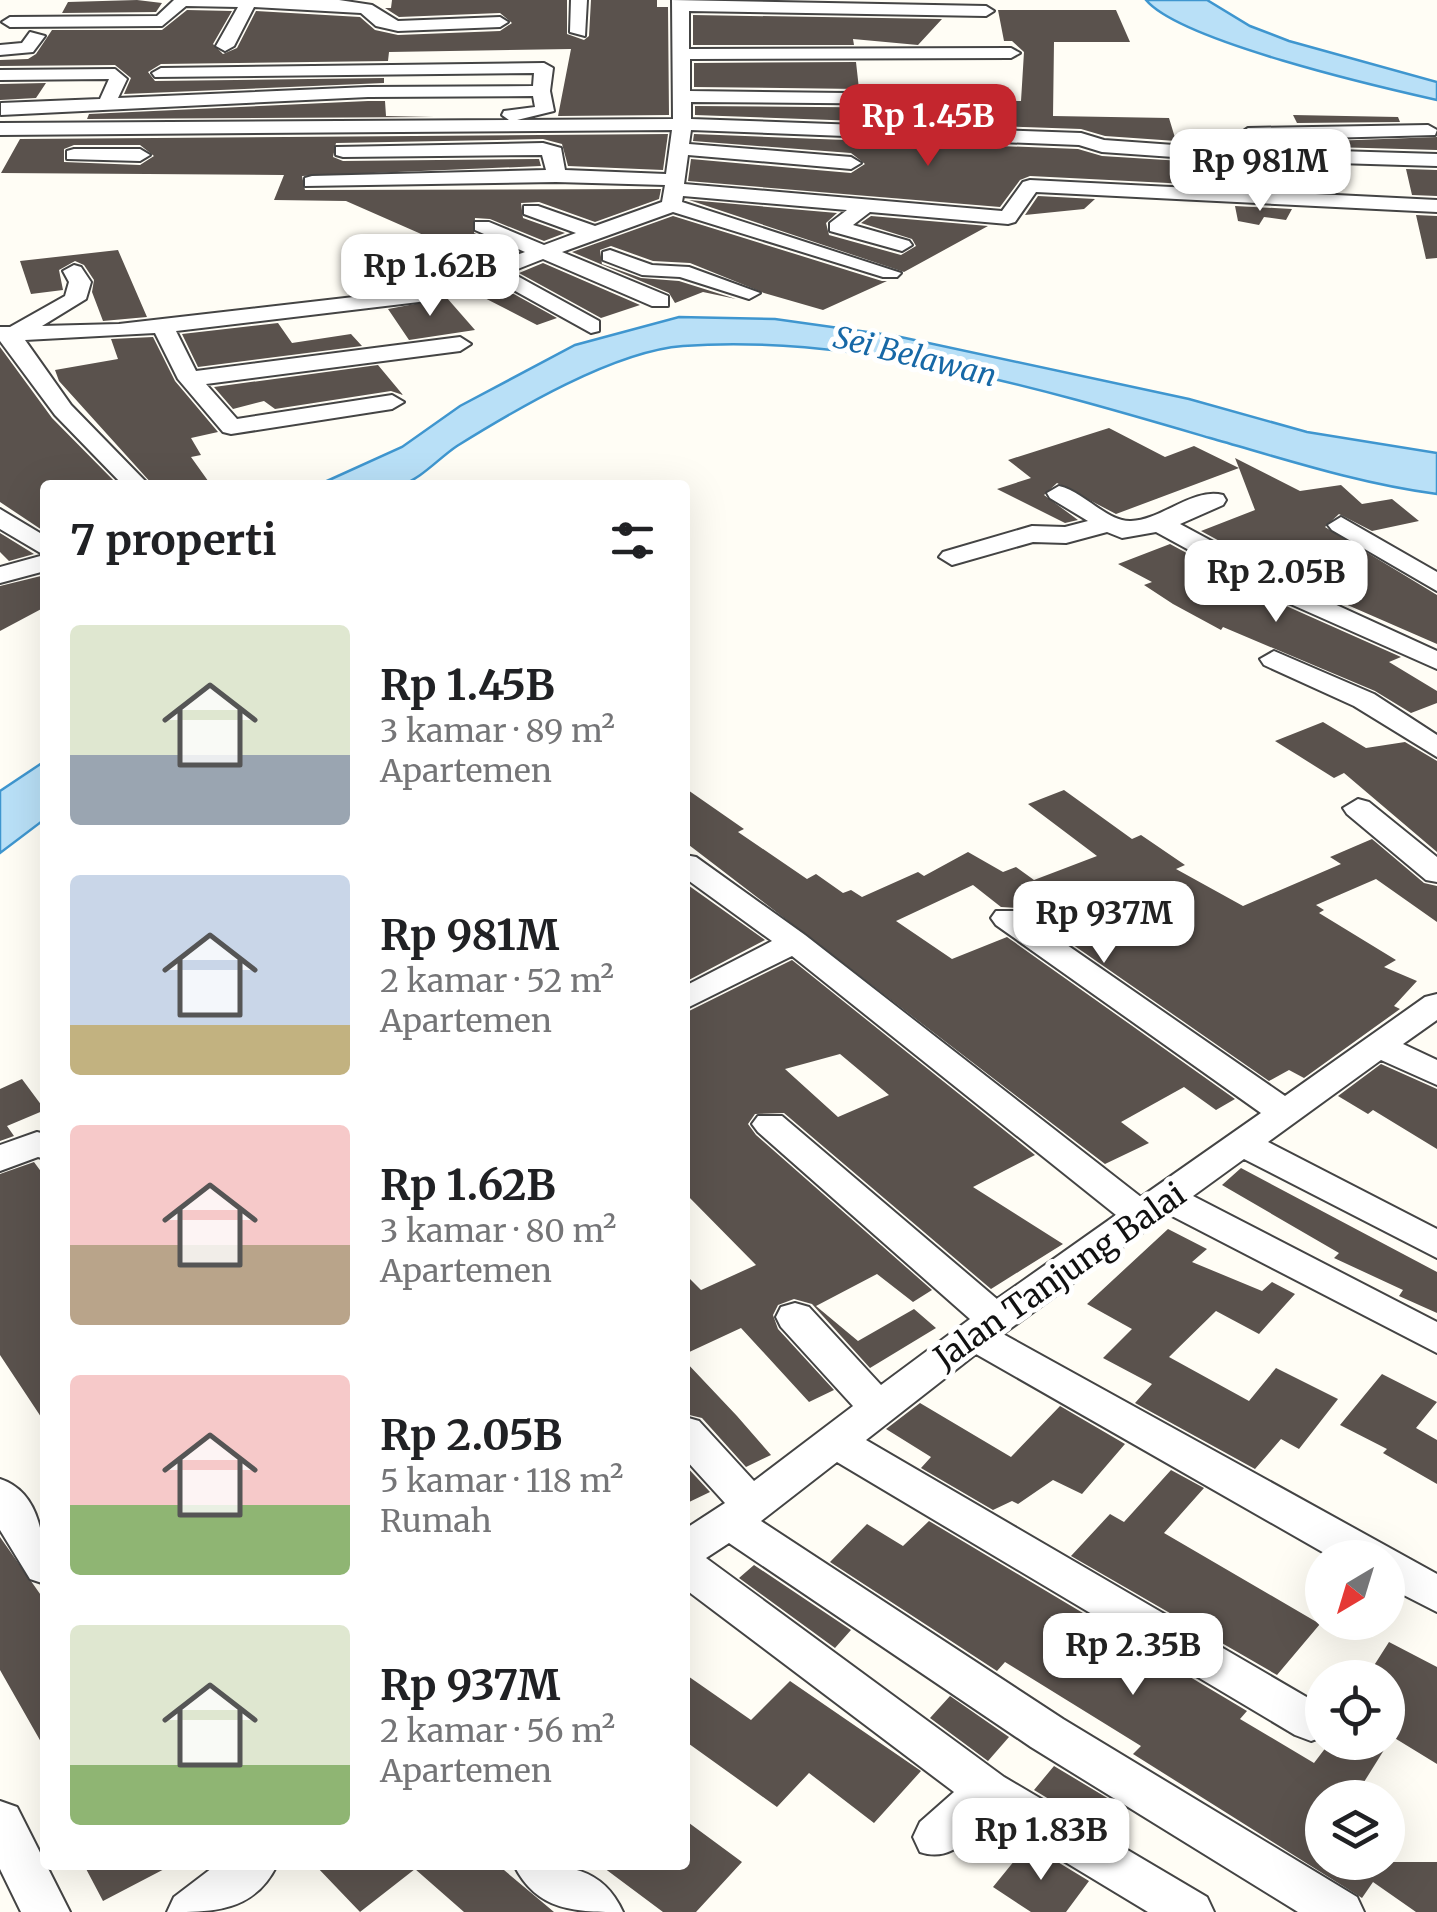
<!DOCTYPE html>
<html lang="id">
<meta charset="utf-8">
<style>
body{margin:0;font-family:Merriweather,serif;background:#f6f6f6;color:#202124;height:100vh;display:flex;flex-direction:column;font-size:38px;white-space:nowrap}
*{box-sizing:border-box;margin:0}
p{font-size:32px;color:#757577}
.icon{flex:none;width:55px;height:55px;fill:none;stroke:currentColor;stroke-width:2;stroke-linecap:round;stroke-linejoin:round}
.map{position:relative;flex:1;overflow:hidden}
.drawer{position:absolute;left:40px;top:480px;width:650px;height:1390px;display:flex;flex-direction:column;background:#fff;border-radius:10px;box-shadow:0 10px 40px #0002}
.drawer>*{flex:none}
.needle{width:65px;rotate:218deg}
.buttons{position:absolute;left:1305px;top:1540px;display:grid;gap:20px}
.buttons a{display:grid;place-items:center;width:100px;height:100px;border-radius:50%;background:#fff;box-shadow:0 10px 40px #0002;font-size:50px}
.price{position:absolute;translate:-50% -85px;padding:0 22px;border-radius:20px;background:#fff;color:#222;font-size:32px;line-height:65px;filter:drop-shadow(0 2px 5px #0008)}
.price::after{content:'';position:absolute;left:50%;top:60px;width:30px;height:22px;margin-left:-15px;background:inherit;clip-path:polygon(0 0,100% 0,50% 100%)}
.price.current{background:#c4262e;color:#fff}
ul{padding:0;list-style:none}
li{display:flex;align-items:center;gap:30px;height:250px;padding:0 30px}
li span{display:grid;place-items:center;flex:none;width:280px;height:200px;border-radius:10px;color:#555}
li>.icon{margin-inline-start:auto}
span .icon{width:120px;height:120px;fill:#fffc;stroke-width:1}
li b{font-size:42px}
h2{display:flex;justify-content:space-between;align-items:center;height:120px;padding:0 30px;font-size:42px}
.map>svg:first-child{display:block}
.water{fill:#b9e0f7;stroke:#3f96cf;stroke-width:2.5}
.building{fill:#5a524d;fill-rule:evenodd}
.lines{fill:none;stroke-linecap:round;stroke-linejoin:round}
.minor-casing{stroke:#444;stroke-width:4}
.minor{fill:#fff;fill-rule:evenodd}
.labels{text-anchor:middle;dominant-baseline:central;stroke-width:10;stroke-linejoin:round;paint-order:stroke}
.far-water-label{font-size:30px;font-style:italic;fill:#1768a6;stroke:#fff}
.street-label{font-size:32px;fill:#111;stroke:#fff}
</style>
<div class="map">
<svg width="1437" height="1912" viewBox="0 0 1437 1912">
<rect width="100%" height="100%" fill="#fffdf5"/>
<!-- water -->
<path class="water" d="M 1146,0 L 1207,0 L 1250,26 L 1289,41 L 1437,82 L 1437,100 C 1379,87 1180,41 1146,0 Z
M 679,317 L 775,319 L 896,336 L 1189,399 L 1307,432 L 1437,453 L 1437,494 C 1360,484 1284,459 1210,438 C 1046,390 855,333 683,346 C 614,351 515,410 457,446 C 439,458 421,479 401,485 C 377,492 342,485 318,485 L 402,447 L 460,406 L 575,345 Z
M 45,761 L 45,819 L 0,853 L 0,791 Z"/>
<!-- building -->
<path class="building" d="M 137,0 L 162,3 L 156,12 L 62,13 L 68,2 Z
M 392,0 L 567,0 L 567,34 L 584,40 L 589,36 L 591,0 L 657,0 L 657,7 L 668,7 L 669,115 L 558,116 L 571,49 L 389,52 L 388,61 L 161,64 L 148,72 L 155,81 L 384,78 L 384,83 L 124,94 L 131,78 L 115,65 L 0,66 L 0,60 L 28,59 L 36,54 L 52,30 L 162,30 L 187,10 L 232,11 L 213,44 L 223,54 L 237,48 L 256,11 L 360,17 L 375,30 L 398,35 L 500,31 L 512,23 L 500,13 L 399,17 L 385,8 L 391,8 Z
M 998,10 L 1116,10 L 1130,42 L 1054,42 L 1053,116 L 1169,118 L 1176,141 L 1105,136 L 1081,129 L 695,115 L 695,106 L 929,108 L 941,101 L 1021,101 L 1024,52 L 1012,41 L 1004,41 Z
M 693,15 L 942,19 L 918,45 L 853,39 L 854,45 L 693,45 Z
M 856,62 L 859,89 L 694,87 L 694,63 Z
M 46,83 L 36,98 L 0,100 L 0,84 Z
M 368,101 L 385,101 L 386,116 L 434,117 L 87,119 L 89,114 Z
M 1293,115 L 1398,117 L 1400,122 L 1297,123 Z
M 668,134 L 663,170 L 568,166 L 562,144 L 543,139 L 336,143 L 333,157 L 343,161 L 539,159 L 541,166 L 302,176 L 305,190 L 661,189 L 659,199 L 595,222 L 539,202 L 521,203 L 523,218 L 565,233 L 544,241 L 490,219 L 475,218 L 474,233 L 515,252 L 460,272 L 410,244 L 428,237 L 346,201 L 274,200 L 284,175 L 1,173 L 20,139 ZM 74,145 L 140,145 L 154,156 L 140,165 L 64,162 L 64,149 Z
M 694,134 L 1078,149 L 1102,156 L 1182,161 L 1188,184 L 1030,176 L 1020,180 L 1000,207 L 688,181 L 691,159 L 851,173 L 865,164 L 851,153 L 693,141 Z
M 1221,135 L 1236,135 L 1248,144 L 1437,137 L 1437,150 L 1223,144 Z
M 1227,163 L 1328,167 L 1334,180 L 1309,180 L 1303,190 L 1231,186 Z
M 1406,169 L 1437,170 L 1437,196 L 1412,195 Z
M 1038,196 L 1095,199 L 1084,209 L 1025,215 Z
M 689,200 L 837,213 L 826,223 L 829,235 L 901,255 L 916,246 L 912,239 L 861,223 L 871,216 L 988,226 L 904,272 Z
M 1235,206 L 1292,209 L 1286,220 L 1264,217 L 1259,225 L 1238,221 Z
M 1416,215 L 1437,216 L 1437,258 L 1426,259 Z
M 673,216 L 882,281 L 887,281 L 823,310 L 764,293 L 690,263 L 653,261 L 611,246 L 600,250 L 602,264 L 641,278 L 679,281 L 736,299 L 703,292 L 675,303 L 669,293 L 572,252 Z
M 118,250 L 147,317 L 103,321 L 92,292 L 94,280 L 84,265 L 75,261 L 59,270 L 63,290 L 31,294 L 20,261 Z
M 543,263 L 640,305 L 601,318 L 519,273 Z
M 492,282 L 557,318 L 537,325 L 469,290 L 491,287 L 486,284 Z
M 447,298 L 475,330 L 409,340 L 388,309 Z
M 278,323 L 292,343 L 351,334 L 362,346 L 198,367 L 182,334 Z
M 153,337 L 175,381 L 218,432 L 191,438 L 201,455 L 191,457 L 211,485 L 153,485 L 59,381 L 55,370 L 118,359 L 111,339 Z
M 0,347 L 52,418 L 118,485 L 45,485 L 45,532 L 0,502 Z
M 378,365 L 403,395 L 391,391 L 275,409 L 264,401 L 233,409 L 214,387 Z
M 1109,428 L 1165,457 L 1194,446 L 1239,468 L 1235,458 L 1300,491 L 1341,485 L 1362,504 L 1392,499 L 1419,521 L 1372,531 L 1339,514 L 1325,527 L 1437,595 L 1437,644 L 1297,583 L 1201,531 L 1255,510 L 1239,468 L 1116,514 L 1057,483 L 1044,495 L 1078,520 L 1065,523 L 997,489 L 1031,478 L 1008,460 Z
M 0,533 L 34,554 L 9,561 L 0,552 Z
M 1170,544 L 1275,601 L 1401,657 L 1389,662 L 1437,691 L 1437,703 L 1411,713 L 1375,691 L 1223,627 L 1221,630 L 1173,604 L 1144,585 L 1152,582 L 1118,564 Z
M 45,575 L 45,607 L 0,631 L 0,586 Z
M 1323,722 L 1366,748 L 1405,742 L 1437,761 L 1437,852 L 1344,773 L 1334,778 L 1275,741 Z
M 685,788 L 744,829 L 738,832 L 807,879 L 816,874 L 843,893 L 851,890 L 862,897 L 918,872 L 924,876 L 968,852 L 1003,872 L 1016,867 L 1034,880 L 1097,856 L 1028,804 L 1064,790 L 1132,839 L 1141,835 L 1185,865 L 1176,869 L 1243,906 L 1341,864 L 1330,857 L 1372,839 L 1424,883 L 1437,886 L 1437,922 L 1376,879 L 1316,905 L 1324,910 L 1319,913 L 1396,960 L 1384,967 L 1417,981 L 1394,1006 L 1400,1009 L 1304,1078 L 1289,1070 L 1269,1081 L 1020,908 L 1001,907 L 973,885 L 896,921 L 952,959 L 1007,937 L 1235,1099 L 1216,1110 L 1184,1087 L 1121,1122 L 1149,1143 L 1105,1164 L 685,842 Z
M 685,883 L 765,940 L 685,982 Z
M 792,960 L 1035,1155 L 973,1187 L 1063,1244 L 991,1289 L 784,1113 L 755,1114 L 748,1124 L 756,1135 L 932,1290 L 913,1302 L 877,1274 L 816,1306 L 858,1341 L 914,1309 L 936,1328 L 870,1368 L 812,1304 L 794,1299 L 778,1305 L 773,1315 L 778,1329 L 834,1390 L 809,1402 L 741,1328 L 685,1354 L 685,1274 L 701,1290 L 756,1265 L 685,1193 L 685,1013 ZM 840,1054 L 889,1095 L 838,1117 L 785,1069 Z
M 1381,1064 L 1437,1089 L 1437,1149 L 1373,1110 L 1368,1114 L 1338,1096 Z
M 22,1079 L 45,1110 L 7,1126 L 14,1136 L 0,1141 L 0,1089 Z
M 34,1162 L 45,1177 L 45,1423 L 0,1355 L 0,1174 Z
M 1241,1168 L 1437,1272 L 1437,1313 L 1399,1296 L 1403,1290 L 1334,1258 L 1339,1253 L 1222,1185 Z
M 1168,1229 L 1207,1249 L 1192,1262 L 1262,1291 L 1272,1282 L 1295,1294 L 1259,1334 L 1216,1311 L 1169,1357 L 1249,1401 L 1276,1368 L 1338,1399 L 1299,1449 L 1281,1439 L 1255,1469 L 1135,1403 L 1152,1384 L 1103,1358 L 1132,1329 L 1087,1304 Z
M 685,1361 L 737,1416 L 771,1455 L 746,1467 L 702,1418 L 685,1414 Z
M 1382,1374 L 1437,1402 L 1416,1428 L 1437,1440 L 1437,1484 L 1383,1453 L 1387,1449 L 1340,1425 Z
M 920,1403 L 1011,1457 L 1060,1406 L 1125,1444 L 1082,1494 L 1053,1480 L 1018,1504 L 1012,1501 L 993,1510 L 921,1468 L 931,1457 L 886,1429 Z
M 685,1465 L 710,1492 L 685,1504 Z
M 1171,1470 L 1204,1488 L 1164,1533 L 1320,1624 L 1277,1675 L 1071,1556 L 1110,1514 L 1124,1522 Z
M 929,1521 L 1247,1711 L 1240,1719 L 1314,1763 L 1330,1742 L 1389,1742 L 1354,1798 L 1322,1798 L 1322,1862 L 1437,1862 L 1437,1912 L 1416,1912 L 1373,1882 L 1362,1898 L 1133,1754 L 1141,1746 L 1005,1662 L 997,1671 L 830,1562 L 867,1524 L 903,1546 Z
M 0,1537 L 45,1601 L 45,1749 L 0,1670 Z
M 754,1565 L 851,1630 L 835,1648 L 739,1578 Z
M 1389,1642 L 1437,1667 L 1437,1764 L 1388,1734 L 1388,1678 L 1366,1678 Z
M 685,1674 L 751,1720 L 790,1681 L 921,1771 L 874,1823 L 809,1773 L 777,1807 L 685,1741 Z
M 950,1696 L 1009,1737 L 988,1761 L 930,1718 Z
M 1054,1766 L 1114,1802 L 1095,1827 L 1034,1790 Z
M 685,1820 L 742,1862 L 696,1912 L 663,1912 L 600,1865 L 685,1865 Z
M 1028,1844 L 1089,1881 L 1066,1912 L 1031,1912 L 993,1887 Z
M 84,1865 L 172,1865 L 103,1901 Z
M 315,1865 L 498,1865 L 554,1912 L 464,1912 L 415,1869 L 360,1912 Z"/>
<g class="lines">
<defs>
<path id="minor" d="M 174,0 L 339,0 L 372,5 L 398,21 L 500,17 L 508,22 L 500,27 L 398,31 L 376,26 L 361,13 L 254,7 L 234,46 L 225,51 L 216,46 L 238,7 L 186,6 L 162,26 L 10,27 L 2,22 L 10,17 L 157,16 Z
M 571,0 L 587,0 L 585,36 L 570,32 Z
M 672,0 L 986,6 L 994,11 L 986,16 L 689,11 L 689,49 L 1011,48 L 1020,53 L 1011,58 L 690,59 L 690,91 L 929,94 L 938,99 L 929,104 L 691,102 L 691,119 L 1081,133 L 1104,140 L 1202,147 L 1437,154 L 1437,166 L 1202,159 L 1102,152 L 1079,145 L 691,130 L 689,144 L 851,157 L 861,163 L 851,169 L 688,155 L 684,184 L 1002,211 L 1023,182 L 1030,180 L 1437,200 L 1437,212 L 1036,192 L 1015,222 L 1008,224 L 870,212 L 853,225 L 909,241 L 912,245 L 902,251 L 830,231 L 830,223 L 847,210 L 683,196 L 682,202 L 901,273 L 897,277 L 883,277 L 673,212 L 562,252 L 668,296 L 668,306 L 652,306 L 543,259 L 510,272 L 599,321 L 599,331 L 591,333 L 492,278 L 427,301 L 176,331 L 196,371 L 460,337 L 471,344 L 460,351 L 206,384 L 237,419 L 392,395 L 404,402 L 392,409 L 231,434 L 223,432 L 178,379 L 155,333 L 25,340 L 71,405 L 149,485 L 123,485 L 55,415 L 0,341 L 0,327 L 10,327 L 65,296 L 69,282 L 63,271 L 74,265 L 81,267 L 91,282 L 86,299 L 42,326 L 119,324 L 423,289 L 525,252 L 475,230 L 475,222 L 489,222 L 544,245 L 576,233 L 524,214 L 524,206 L 538,206 L 595,226 L 662,202 L 665,185 L 556,182 L 305,186 L 305,178 L 312,176 L 546,170 L 542,155 L 343,157 L 336,155 L 336,147 L 543,143 L 561,148 L 565,170 L 666,174 L 672,130 L 0,135 L 0,123 L 509,120 L 502,115 L 504,111 L 535,107 L 533,96 L 368,97 L 1,115 L 1,103 L 100,99 L 109,79 L 0,80 L 0,70 L 115,69 L 127,79 L 118,98 L 368,87 L 533,86 L 534,73 L 155,77 L 152,73 L 161,68 L 544,63 L 553,68 L 550,91 L 554,111 L 517,120 L 673,119 Z
M 30,32 L 45,36 L 33,52 L 0,55 L 0,45 L 22,43 Z
M 1428,125 L 1437,130 L 1435,135 L 1248,140 L 1239,134 L 1248,128 Z
M 74,149 L 140,149 L 150,155 L 140,161 L 67,159 L 67,151 Z
M 610,250 L 652,265 L 689,267 L 760,293 L 749,299 L 680,277 L 642,275 L 603,260 L 603,252 Z
M 1059,486 C 1083,491 1107,522 1131,521 C 1162,520 1193,487 1223,495 L 1226,500 L 1223,505 L 1180,524 L 1295,586 L 1437,651 L 1437,669 L 1277,598 L 1156,532 L 1122,538 L 1107,532 L 1066,543 L 1033,542 L 952,565 L 939,557 L 943,552 L 1032,526 L 1065,527 L 1088,521 L 1050,498 L 1047,493 Z
M 0,509 L 45,536 L 45,571 L 0,583 L 0,567 L 44,555 L 0,529 Z
M 1341,517 L 1437,572 L 1437,591 L 1332,530 L 1328,525 Z
M 1274,651 L 1374,694 L 1437,735 L 1437,757 L 1354,706 L 1264,665 L 1260,659 Z
M 1358,799 L 1369,802 L 1437,857 L 1437,882 L 1426,880 L 1347,814 L 1343,808 Z
M 685,855 L 696,857 L 805,935 L 1141,1197 L 1261,1113 L 996,925 L 991,918 L 996,911 L 1018,911 L 1285,1096 L 1425,997 L 1437,994 L 1437,1020 L 1403,1044 L 1437,1060 L 1437,1085 L 1381,1060 L 1268,1142 L 1437,1229 L 1437,1258 L 1244,1159 L 1193,1196 L 1437,1322 L 1437,1353 L 1168,1214 L 1003,1334 L 1437,1574 L 1437,1612 L 1388,1587 L 1388,1558 L 1333,1558 L 976,1354 L 866,1440 L 1322,1706 L 1322,1737 L 1311,1741 L 1295,1735 L 837,1462 L 761,1521 L 1063,1719 L 1357,1897 L 1364,1912 L 1298,1912 L 1031,1747 L 729,1543 L 706,1558 L 1004,1777 L 1207,1897 L 1214,1912 L 1148,1912 L 991,1817 C 969,1837 952,1863 920,1852 L 913,1837 L 920,1822 L 954,1792 L 685,1589 L 685,1529 L 725,1503 L 685,1459 L 685,1417 L 699,1421 L 754,1481 L 853,1406 L 781,1327 L 776,1317 L 781,1307 L 795,1303 L 809,1307 L 881,1385 L 970,1319 L 758,1132 L 752,1124 L 758,1116 L 782,1116 L 997,1299 L 1116,1215 L 792,956 L 685,1009 L 685,986 L 772,941 L 685,878 Z
M 37,1132 L 45,1134 L 45,1159 L 38,1157 L 0,1171 L 0,1145 Z
M 0,1479 C 43,1493 45,1546 45,1584 L 30,1579 L 0,1530 Z
M 0,1801 L 17,1807 L 70,1912 L 21,1912 L 0,1869 Z
M 216,1865 L 277,1865 C 254,1912 213,1912 167,1912 L 174,1897 Z
M 514,1865 C 560,1865 601,1863 623,1912 C 577,1912 537,1912 514,1865 Z"/>
</defs>
<!-- minor casing -->
<use href="#minor" class="minor-casing"/>
<!-- minor -->
<use href="#minor" class="minor"/>
</g>
<g class="labels">
<!-- far-water labels -->
<g class="far-water-label">
<text transform="translate(915 356) rotate(14)">Sei Belawan</text>
</g>
<!-- street labels -->
<g class="street-label">
<text transform="translate(1060 1276) rotate(-35)">Jalan Tanjung Balai</text>
</g>
</g>
</svg>
<div class="buttons">
<a><svg class="needle" viewBox="-14 -14 28 28"><path d="M0-13l5 13h-10z" fill="#e53935"/><path d="M0 13l5-13h-10z" fill="#757577"/></svg></a>
<a><svg class="icon" aria-label="locate" viewBox="0 0 24 24"><circle cx="12" cy="12" r="6"/><path d="M12 2v4M12 18v4M2 12h4M18 12h4"/></svg></a>
<a><svg class="icon" aria-label="layers" viewBox="0 0 24 24"><path d="M12 4l9 5-9 5-9-5zM3 14l9 5 9-5"/></svg></a>
</div>
<b class="price current" style="left:928px;top:169px">Rp 1.45B</b>
<b class="price" style="left:1260px;top:214px">Rp 981M</b>
<b class="price" style="left:430px;top:319px">Rp 1.62B</b>
<b class="price" style="left:1276px;top:625px">Rp 2.05B</b>
<b class="price" style="left:1104px;top:966px">Rp 937M</b>
<b class="price" style="left:1133px;top:1698px">Rp 2.35B</b>
<b class="price" style="left:1041px;top:1883px">Rp 1.83B</b>
<section class="drawer">
<h2>7 properti<svg class="icon" aria-label="filters" viewBox="0 0 24 24"><path d="M4 7h16M4 17h16"/><circle cx="9" cy="7" r="2"/><circle cx="15" cy="17" r="2"/></svg></h2>
<ul>
<li><span style="background:linear-gradient(#dfe7d0 65%,#9aa5b1 0)"><svg class="icon" aria-label="home" viewBox="0 0 24 24"><path d="M3 11l9-7 9 7M6 9v11h12V9"/></svg></span><div><b>Rp 1.45B</b><p>3 kamar · 89 m²</p><p>Apartemen</p></div></li>
<li><span style="background:linear-gradient(#c9d6e8 75%,#c2b280 0)"><svg class="icon" aria-label="home" viewBox="0 0 24 24"><path d="M3 11l9-7 9 7M6 9v11h12V9"/></svg></span><div><b>Rp 981M</b><p>2 kamar · 52 m²</p><p>Apartemen</p></div></li>
<li><span style="background:linear-gradient(#f6c9c9 60%,#b9a48a 0)"><svg class="icon" aria-label="home" viewBox="0 0 24 24"><path d="M3 11l9-7 9 7M6 9v11h12V9"/></svg></span><div><b>Rp 1.62B</b><p>3 kamar · 80 m²</p><p>Apartemen</p></div></li>
<li><span style="background:linear-gradient(#f6c9c9 65%,#8fb573 0)"><svg class="icon" aria-label="home" viewBox="0 0 24 24"><path d="M3 11l9-7 9 7M6 9v11h12V9"/></svg></span><div><b>Rp 2.05B</b><p>5 kamar · 118 m²</p><p>Rumah</p></div></li>
<li><span style="background:linear-gradient(#dfe7d0 70%,#8fb573 0)"><svg class="icon" aria-label="home" viewBox="0 0 24 24"><path d="M3 11l9-7 9 7M6 9v11h12V9"/></svg></span><div><b>Rp 937M</b><p>2 kamar · 56 m²</p><p>Apartemen</p></div></li>
</ul>
</section>
</div>
